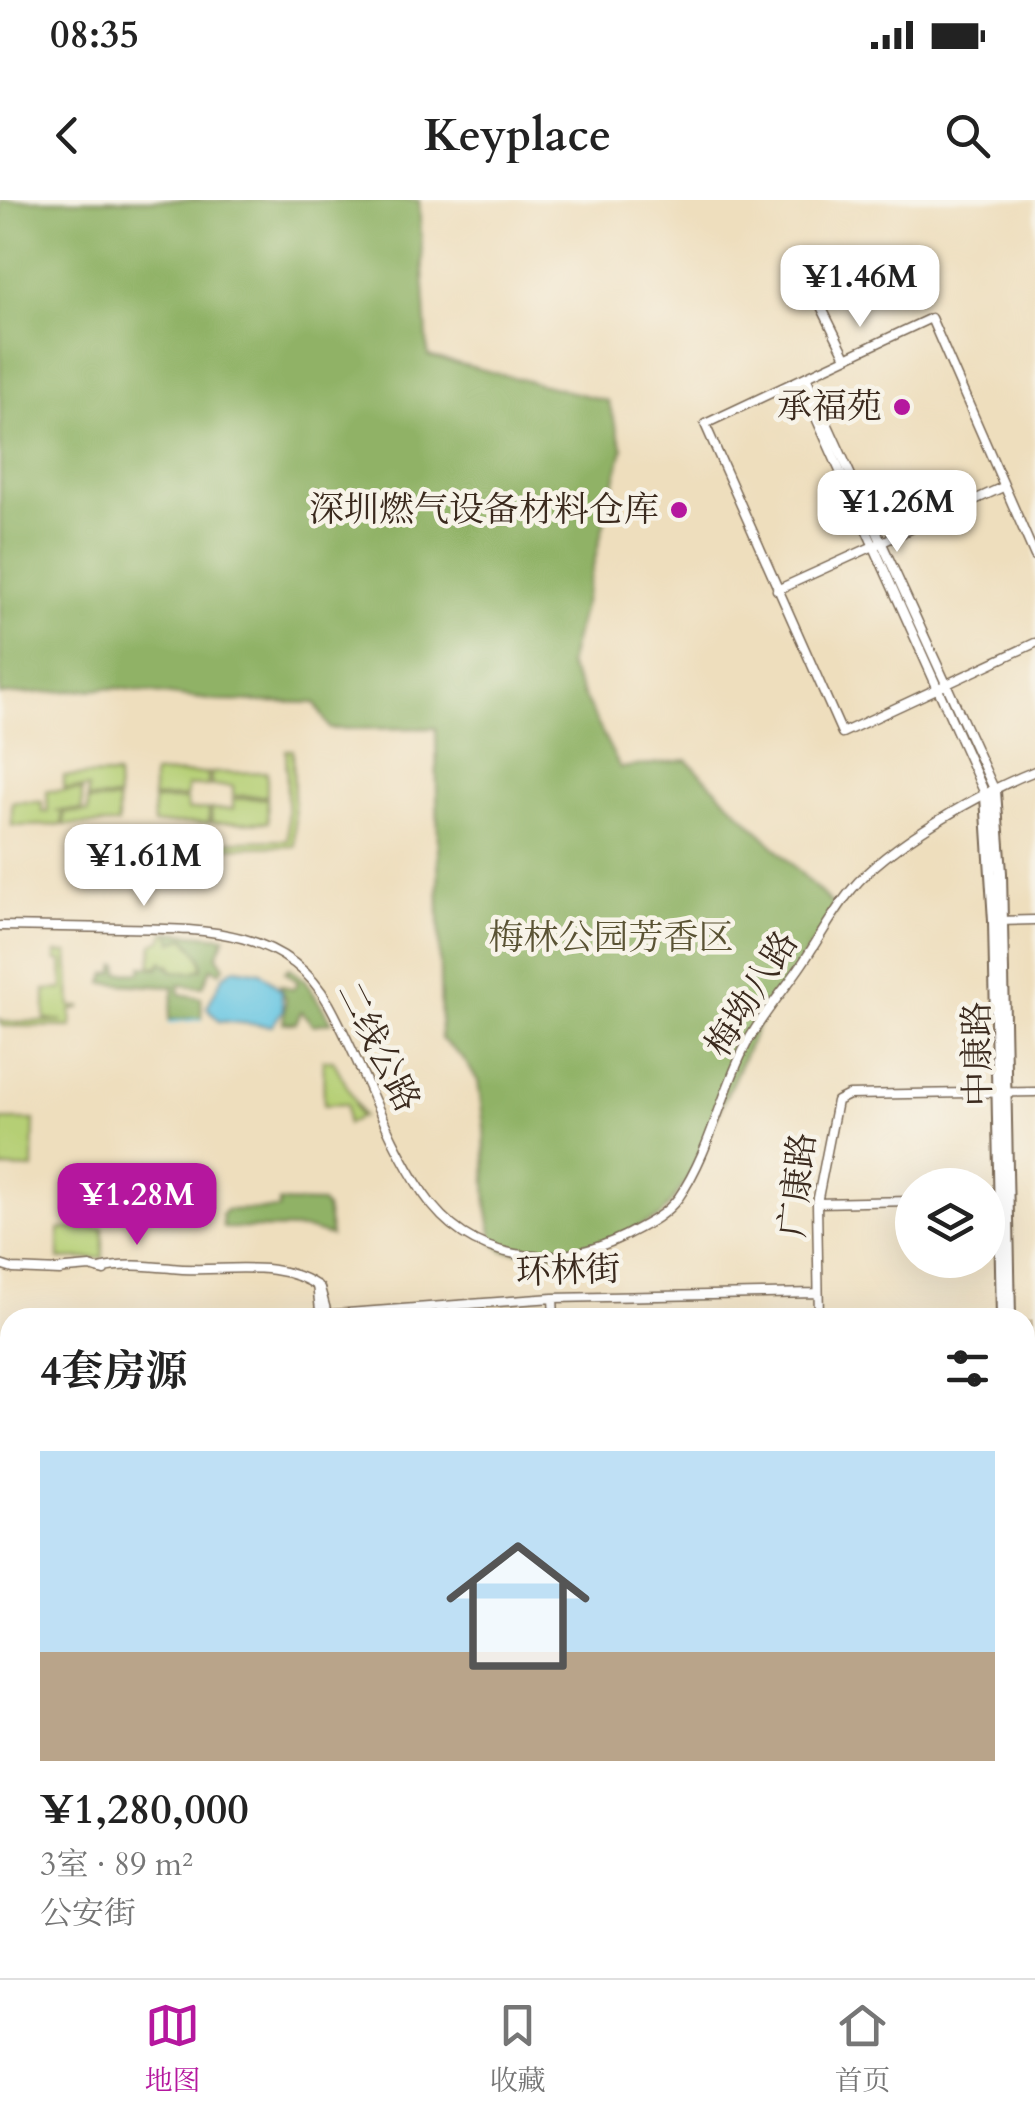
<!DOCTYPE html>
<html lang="zh">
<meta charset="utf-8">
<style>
body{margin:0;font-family:Cardo,"Noto Serif SC",serif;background:#f2f2f2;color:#222;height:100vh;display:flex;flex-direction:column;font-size:38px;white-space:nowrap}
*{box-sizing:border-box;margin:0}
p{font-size:32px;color:#767676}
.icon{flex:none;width:55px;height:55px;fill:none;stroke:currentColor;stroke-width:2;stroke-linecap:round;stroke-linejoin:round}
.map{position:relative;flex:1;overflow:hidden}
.side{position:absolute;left:0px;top:1108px;width:1035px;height:672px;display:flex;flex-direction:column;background:#fff;border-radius:30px 30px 0 0;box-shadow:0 10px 40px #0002}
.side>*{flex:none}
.fabs{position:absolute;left:895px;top:968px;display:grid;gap:20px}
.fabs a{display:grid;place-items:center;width:110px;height:110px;border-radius:50%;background:#fff;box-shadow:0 10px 40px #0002;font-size:50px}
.price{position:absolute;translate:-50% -85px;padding:0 22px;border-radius:20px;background:#fff;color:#222;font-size:32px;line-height:65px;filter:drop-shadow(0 2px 5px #0008)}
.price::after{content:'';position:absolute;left:50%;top:60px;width:30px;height:22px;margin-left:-15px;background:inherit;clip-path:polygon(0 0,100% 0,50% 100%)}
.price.active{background:#b5179e;color:#fff}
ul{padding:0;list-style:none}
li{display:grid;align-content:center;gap:20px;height:530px;padding:0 40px}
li+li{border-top:2px solid #e0e0e0}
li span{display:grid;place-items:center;height:310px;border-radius:0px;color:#555}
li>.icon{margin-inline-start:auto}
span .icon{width:180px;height:180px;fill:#fffc;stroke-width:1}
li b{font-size:42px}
h2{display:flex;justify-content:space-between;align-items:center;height:120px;padding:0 40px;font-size:42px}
.status{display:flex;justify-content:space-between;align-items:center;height:70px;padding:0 50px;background:#fff;direction:ltr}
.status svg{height:28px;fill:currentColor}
header{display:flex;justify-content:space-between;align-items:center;height:130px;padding:0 40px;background:#fff;font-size:45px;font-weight:700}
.tab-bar{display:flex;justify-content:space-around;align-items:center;height:140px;border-top:2px solid #e0e0e0;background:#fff;font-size:28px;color:#767676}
.tab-bar a{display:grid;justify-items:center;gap:5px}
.tab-bar .active{color:#b5179e}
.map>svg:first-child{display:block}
.green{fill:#b5cf74;stroke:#787c49;stroke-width:2.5}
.forest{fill:#90b266;stroke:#666e42;stroke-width:2.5}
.water{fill:#64c5e2;stroke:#507880;stroke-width:2.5}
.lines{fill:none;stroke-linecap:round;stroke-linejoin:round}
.stream{stroke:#64c5e2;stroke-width:2.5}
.minor-tunnel{stroke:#caba9d;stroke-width:8;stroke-dasharray:8 4;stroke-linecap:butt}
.minor-casing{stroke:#7a6956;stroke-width:11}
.major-casing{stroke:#7a6956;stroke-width:14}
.minor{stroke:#fff;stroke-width:8}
.major{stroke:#fff;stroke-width:10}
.poi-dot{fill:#b5179e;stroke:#f7f3e8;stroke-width:4}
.labels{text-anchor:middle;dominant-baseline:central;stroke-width:9;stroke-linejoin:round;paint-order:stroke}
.poi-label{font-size:35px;fill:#3b2a1e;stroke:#f7f3e8;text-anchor:end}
.park-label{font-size:35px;fill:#5a5334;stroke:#f7f3e8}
.street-label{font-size:35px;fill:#3b2a1e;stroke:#f7f3e8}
</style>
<div class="status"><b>08:35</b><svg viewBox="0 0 49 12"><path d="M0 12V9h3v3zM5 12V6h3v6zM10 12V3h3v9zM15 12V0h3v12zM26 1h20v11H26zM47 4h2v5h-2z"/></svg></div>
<header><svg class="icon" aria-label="back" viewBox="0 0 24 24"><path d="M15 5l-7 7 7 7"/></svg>Keyplace<svg class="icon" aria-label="search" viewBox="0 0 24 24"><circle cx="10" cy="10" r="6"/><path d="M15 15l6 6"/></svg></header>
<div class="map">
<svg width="1035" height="1778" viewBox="0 0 1035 1778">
<rect width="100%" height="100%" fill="#f7f3e8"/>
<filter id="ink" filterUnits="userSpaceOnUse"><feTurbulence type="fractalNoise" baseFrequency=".01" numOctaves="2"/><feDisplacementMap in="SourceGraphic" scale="20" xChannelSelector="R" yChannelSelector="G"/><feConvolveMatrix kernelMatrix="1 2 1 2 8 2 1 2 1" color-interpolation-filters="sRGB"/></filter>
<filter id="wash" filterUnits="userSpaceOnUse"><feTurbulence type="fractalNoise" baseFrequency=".0048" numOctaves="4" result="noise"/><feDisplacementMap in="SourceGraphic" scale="40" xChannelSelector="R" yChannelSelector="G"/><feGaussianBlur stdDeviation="2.25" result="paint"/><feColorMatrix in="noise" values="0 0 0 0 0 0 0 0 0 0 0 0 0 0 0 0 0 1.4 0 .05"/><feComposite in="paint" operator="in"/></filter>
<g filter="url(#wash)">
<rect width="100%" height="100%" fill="#eedebd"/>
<!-- green -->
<path class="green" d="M 286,550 L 293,550 L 295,646 L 204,648 L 204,642 L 288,640 Z
M 267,572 L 267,596 L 233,596 L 233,586 L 211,586 L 211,573 Z
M 208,573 L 208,586 L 187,586 L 187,597 L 153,598 L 153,574 Z
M 117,575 L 118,598 L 88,599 L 88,588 L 64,589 L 64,576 Z
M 82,590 L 82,610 L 55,611 L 62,612 L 62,625 L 12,626 L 12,602 L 42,602 L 42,612 L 48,612 L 47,591 Z
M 267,598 L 268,622 L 212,623 L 211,609 L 233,609 L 233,599 Z
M 118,600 L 118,624 L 64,625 L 64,612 L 88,612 L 88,601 Z
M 153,600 L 187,600 L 188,610 L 209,609 L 209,623 L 154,624 Z
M 165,732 L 178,739 L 186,738 C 194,747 204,757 202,769 L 192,772 L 173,771 L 170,764 L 150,767 L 153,744 L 163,739 Z
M 56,753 L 68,753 L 71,807 L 82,807 L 71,811 L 72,827 L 2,826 L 0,819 L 5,822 L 63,821 L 45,819 L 45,790 L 63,789 L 62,761 L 56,761 Z
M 323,860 L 333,860 L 364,918 L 354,903 L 360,917 L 347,924 L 347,904 L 324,905 Z
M 0,920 L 34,920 L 33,969 L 0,968 Z
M 103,1028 L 103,1058 L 59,1059 L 59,1029 Z"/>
<!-- forest -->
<path class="forest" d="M 0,0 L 419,0 L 428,156 L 608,201 L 623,249 L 568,465 L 620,568 L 687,560 L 837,709 L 761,819 L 687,981 L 660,1017 L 576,1055 L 504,1051 L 494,1042 L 487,1007 L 484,926 L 478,881 L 463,858 L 441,839 L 436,528 L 330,529 L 315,503 L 217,501 L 118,488 L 0,495 Z
M 169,732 L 225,737 L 217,756 L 224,767 L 220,772 L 211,768 L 203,787 L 179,785 L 180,794 L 201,798 L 202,818 L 169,820 L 174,787 L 103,783 L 106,774 L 114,773 L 116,765 L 119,765 L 119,773 L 141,772 L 142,766 L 158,768 L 162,761 L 173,771 L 192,772 L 202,769 C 205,755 192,749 185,738 L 172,742 Z
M 289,768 L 304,779 L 332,822 L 313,825 L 301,811 L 296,823 L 283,823 L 286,800 L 280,785 L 293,789 L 298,782 L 285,772 Z
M 279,1002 L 322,1003 L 326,1008 L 331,1036 L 306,1029 L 223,1028 L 222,1014 L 226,1010 L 279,1009 Z"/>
<!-- water -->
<path class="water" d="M 235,768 L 261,772 L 281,790 L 283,810 L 272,826 L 219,821 L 207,807 L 223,776 Z"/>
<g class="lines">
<!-- stream -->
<path class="stream" d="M 169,822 L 201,819"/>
</g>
</g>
<g filter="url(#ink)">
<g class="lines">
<!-- minor-tunnel -->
<path class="minor-tunnel" d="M 1025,1124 L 1035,1123"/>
<defs>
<path id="minor" d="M 798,80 L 809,82 L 846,157
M 806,177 L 995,591
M 799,180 L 986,596
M 1035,356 L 931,118 L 705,224 L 842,533 L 1035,443
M 777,390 L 1003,287
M 998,721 L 1035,720
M 0,726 C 40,727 81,727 121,728 C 198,729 286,726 329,804 C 363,865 384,935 423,993 C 470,1063 553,1071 624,1036 C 645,1025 665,1016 679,997 C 710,952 721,893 746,845 C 761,815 784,791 802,764 C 819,739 833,712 852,689 C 888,645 982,592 1035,571
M 817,1003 L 912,1001
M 0,1065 L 13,1069 L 60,1071
M 100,1069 C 121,1063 150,1066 171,1068 C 219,1074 278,1056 320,1088 L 328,1117
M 55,1070 L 90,1067 L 104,1071
M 317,1085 L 321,1118
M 553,1098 L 554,1118
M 320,1115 L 553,1098 L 818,1093
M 819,1118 L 817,1003 L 837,901 L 849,895 L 1035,892
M 0,1514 L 10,1511
M 1025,1610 L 1035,1609
M 41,1778 L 41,1770
M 371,1778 L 371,1770
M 381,1778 L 382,1770"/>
<path id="major" d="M 995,591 L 1001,673 L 1010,1118
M 986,596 L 994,721 L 1002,1118
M 0,1229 L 10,1228
M 0,1236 L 10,1236
M 1025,1249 L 1035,1250
M 1025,1272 L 1035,1270
M 0,1721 L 10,1722
M 0,1730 L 10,1731
M 1025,1755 L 1035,1750
M 1025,1764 L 1035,1760
M 939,1770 L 1007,1770"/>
</defs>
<!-- minor casing -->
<use href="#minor" class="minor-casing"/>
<!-- major casing -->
<use href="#major" class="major-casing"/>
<!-- minor -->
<use href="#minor" class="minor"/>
<!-- major -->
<use href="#major" class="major"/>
</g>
</g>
<!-- markers -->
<g class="poi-dot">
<circle cx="902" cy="207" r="10"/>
<circle cx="679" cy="310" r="10"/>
</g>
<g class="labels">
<!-- poi labels -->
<g class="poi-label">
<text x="882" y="207">承福苑</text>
<text x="659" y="310">深圳燃气设备材料仓库</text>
</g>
<!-- park labels -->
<g class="park-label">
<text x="611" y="738">梅林公园芳香区</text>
</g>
<!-- street labels -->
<g class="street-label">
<text transform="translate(752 794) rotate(-58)">梅坳八路</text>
<text transform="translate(378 847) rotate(63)">二线公路</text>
<text transform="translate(978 854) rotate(-91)">中康路</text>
<text transform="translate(798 985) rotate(-84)">广康路</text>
<text transform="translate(568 1071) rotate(-2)">环林街</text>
</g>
</g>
</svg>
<div class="fabs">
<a><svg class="icon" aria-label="layers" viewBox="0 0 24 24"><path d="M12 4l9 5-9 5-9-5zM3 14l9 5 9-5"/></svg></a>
</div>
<b class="price" style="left:860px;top:130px">¥1.46M</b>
<b class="price" style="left:897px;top:355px">¥1.26M</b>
<b class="price" style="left:144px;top:709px">¥1.61M</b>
<b class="price active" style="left:137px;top:1048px">¥1.28M</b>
<section class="side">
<h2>4套房源<svg class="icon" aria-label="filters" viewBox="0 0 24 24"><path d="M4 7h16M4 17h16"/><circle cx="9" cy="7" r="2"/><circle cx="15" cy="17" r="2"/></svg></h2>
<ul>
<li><span style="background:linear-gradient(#bfe0f5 65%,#b9a48a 0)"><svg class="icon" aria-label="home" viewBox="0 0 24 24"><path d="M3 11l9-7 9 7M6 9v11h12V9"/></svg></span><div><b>¥1,280,000</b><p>3室 · 89 m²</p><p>公安街</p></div></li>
</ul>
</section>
</div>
<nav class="tab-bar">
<a class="active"><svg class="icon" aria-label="map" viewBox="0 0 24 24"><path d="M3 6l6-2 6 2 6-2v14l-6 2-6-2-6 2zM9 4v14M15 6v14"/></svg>地图</a>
<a><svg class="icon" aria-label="saved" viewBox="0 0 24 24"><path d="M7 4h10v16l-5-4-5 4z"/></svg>收藏</a>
<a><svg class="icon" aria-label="home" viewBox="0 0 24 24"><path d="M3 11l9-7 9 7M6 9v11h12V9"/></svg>首页</a>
</nav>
